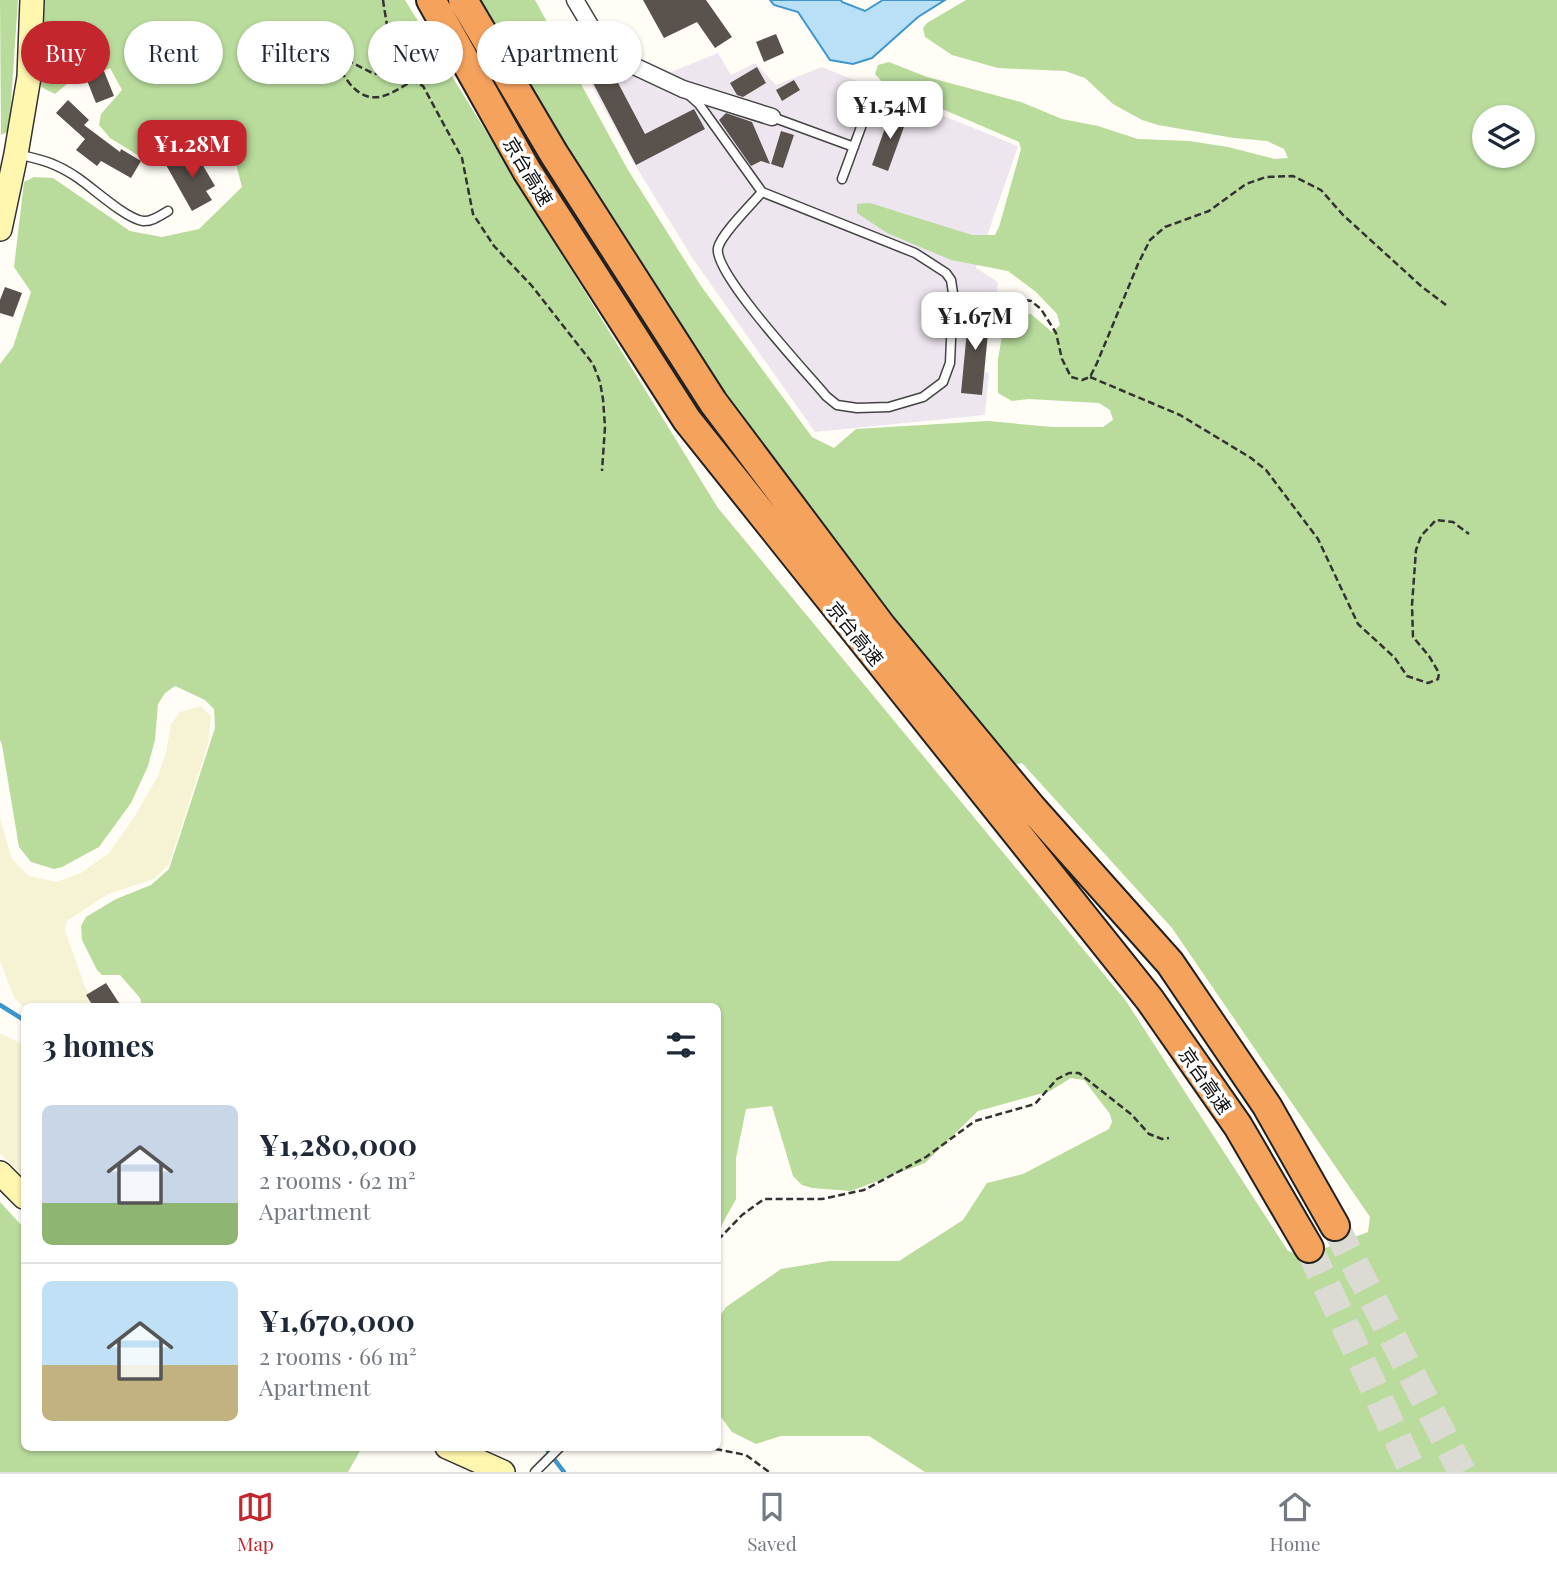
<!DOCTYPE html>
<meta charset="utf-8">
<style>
body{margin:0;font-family:"Playfair Display","Noto Sans SC",serif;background:#f2f2f3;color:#1f2937;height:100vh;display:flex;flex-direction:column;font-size:26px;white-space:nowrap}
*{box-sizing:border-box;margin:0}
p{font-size:23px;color:#747a83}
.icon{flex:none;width:38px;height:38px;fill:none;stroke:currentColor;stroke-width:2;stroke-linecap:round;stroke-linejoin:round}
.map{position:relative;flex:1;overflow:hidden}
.side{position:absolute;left:21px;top:1003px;width:700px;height:448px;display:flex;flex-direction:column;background:#fff;border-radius:10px;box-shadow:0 2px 5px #0004}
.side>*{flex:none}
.hud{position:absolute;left:21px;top:21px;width:700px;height:63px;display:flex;gap:14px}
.tools{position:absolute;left:1472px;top:105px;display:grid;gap:14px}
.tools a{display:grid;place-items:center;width:63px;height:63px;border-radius:50%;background:#fff;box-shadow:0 2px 5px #0004;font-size:35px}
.price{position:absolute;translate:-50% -60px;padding:0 16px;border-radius:14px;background:#fff;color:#222;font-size:23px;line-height:46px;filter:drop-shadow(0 2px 4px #0008)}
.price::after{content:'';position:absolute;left:50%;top:42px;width:21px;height:16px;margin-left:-10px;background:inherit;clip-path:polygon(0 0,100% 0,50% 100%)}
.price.active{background:#c4262e;color:#fff}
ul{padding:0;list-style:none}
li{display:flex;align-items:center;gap:21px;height:175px;padding:0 21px}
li+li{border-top:2px solid #e0e1e3}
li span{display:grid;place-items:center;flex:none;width:196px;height:140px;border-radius:10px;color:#555}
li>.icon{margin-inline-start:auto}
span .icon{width:84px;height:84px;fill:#fffc;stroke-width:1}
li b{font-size:30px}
h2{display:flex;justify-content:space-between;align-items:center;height:84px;padding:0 21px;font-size:30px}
.chip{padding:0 24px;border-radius:32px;background:#fff;box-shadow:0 2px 5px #0004;font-size:24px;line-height:63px}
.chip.active{background:#c4262e;color:#fff}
.menu{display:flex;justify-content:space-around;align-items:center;height:98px;border-top:2px solid #e0e1e3;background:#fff;font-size:19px;color:#747a83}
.menu a{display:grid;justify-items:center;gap:4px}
.menu .active{color:#c4262e}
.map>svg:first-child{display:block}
.industrial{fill:#eee6ef}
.farmland{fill:#f6f3d4}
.forest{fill:#b9dc9c;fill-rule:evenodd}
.water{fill:#b9e0f7;stroke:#3f96cf;stroke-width:2}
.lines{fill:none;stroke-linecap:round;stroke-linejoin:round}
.stream{stroke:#3f96cf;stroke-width:4.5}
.building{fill:#5a524d}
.motorway-tunnel{stroke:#dbdad3;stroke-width:28;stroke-dasharray:28 14;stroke-linecap:butt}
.service-casing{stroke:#444;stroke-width:11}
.minor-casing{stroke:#444;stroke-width:19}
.secondary-casing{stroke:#333;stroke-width:26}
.motorway-casing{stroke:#222;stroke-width:32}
.path{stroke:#333;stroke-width:2.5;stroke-dasharray:7 3.5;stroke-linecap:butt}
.service{stroke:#fff;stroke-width:8}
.minor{stroke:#fff;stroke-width:16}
.secondary{stroke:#fff6b0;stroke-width:23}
.motorway{stroke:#f5a25d;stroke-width:28}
.labels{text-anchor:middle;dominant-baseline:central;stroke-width:7;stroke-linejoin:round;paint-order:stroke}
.street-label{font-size:19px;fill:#111;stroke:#fff}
</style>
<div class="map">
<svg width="1557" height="1472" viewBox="0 0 1557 1472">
<rect width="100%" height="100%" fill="#fffdf5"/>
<!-- industrial -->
<path class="industrial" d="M 620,39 L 634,56 L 671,72 L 718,53 L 731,75 L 755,63 L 776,85 L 822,67 L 1018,146 L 976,268 L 998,282 L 995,306 L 979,314 L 976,369 L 989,373 L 985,415 L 815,432 L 693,259 L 635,165 L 579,62 Z"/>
<!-- farmland -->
<path class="farmland" d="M 201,706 L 211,716 L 208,744 L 169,864 L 154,879 L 108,894 L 67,921 L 65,930 L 85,987 L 98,1006 L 24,1007 L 15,999 L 0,961 L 0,818 L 12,859 L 29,876 L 56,882 L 81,873 L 109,853 L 133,819 L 158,776 L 166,752 L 171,724 L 180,712 Z
M 0,1033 L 24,1045 L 24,1178 L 0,1153 Z"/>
<!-- forest -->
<path class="forest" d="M 0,0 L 18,0 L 9,131 L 1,135 Z
M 39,0 L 405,0 L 718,508 L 1126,1001 L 1288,1251 L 1304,1256 L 1368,1232 L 1370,1217 L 1172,928 L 1022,763 L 1006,767 L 766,453 L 657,297 L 473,0 L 535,0 L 628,170 L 701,286 L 812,437 L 834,448 L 856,429 L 988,421 L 1052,427 L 1103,427 L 1113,420 L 1110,410 L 1099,403 L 1029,399 L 1012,401 L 998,393 L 998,359 L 1003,330 L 1016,314 L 1031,314 L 1052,332 L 1060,325 L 1057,314 L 1036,292 L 1008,271 L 951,260 L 887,233 L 857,213 L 857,204 L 870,203 L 972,235 L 995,235 L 999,227 L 1021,149 L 1019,142 L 884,84 L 875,74 L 878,65 L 889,62 L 927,77 L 1021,102 L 1062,119 L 1098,126 L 1138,139 L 1189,141 L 1228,147 L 1275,159 L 1288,158 L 1284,149 L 1267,141 L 1234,138 L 1158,125 L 1142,120 L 1113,104 L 1085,78 L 1065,71 L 998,68 L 952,55 L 925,37 L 923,28 L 927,23 L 966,0 L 1557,0 L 1557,1472 L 925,1472 L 869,1436 L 781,1436 L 756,1444 L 732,1432 L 718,1413 L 718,1319 L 726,1307 L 781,1269 L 829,1261 L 899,1261 L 963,1220 L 987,1183 L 1023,1174 L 1109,1129 L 1112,1122 L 1110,1114 L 1084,1080 L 1071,1078 L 1050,1091 L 978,1111 L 925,1163 L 851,1191 L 812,1188 L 802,1185 L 793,1176 L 772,1106 L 746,1109 L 736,1158 L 736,1199 L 718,1232 L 718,1006 L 142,1006 L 140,998 L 120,975 L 102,975 L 97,970 L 82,940 L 81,926 L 86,917 L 116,899 L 151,885 L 169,869 L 215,728 L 214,709 L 205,700 L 175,686 L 165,693 L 158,704 L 155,740 L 148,766 L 131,803 L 99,847 L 62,867 L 54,869 L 31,862 L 19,847 L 2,745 L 0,740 L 0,364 L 13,347 L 31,292 L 14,267 L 24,182 L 34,177 L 53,178 L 130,231 L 162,237 L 199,229 L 242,187 L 236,164 L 226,151 L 200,147 L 159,161 L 144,159 L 110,138 L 99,125 L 101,114 L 122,90 L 110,68 L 67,84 L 55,94 L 41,87 L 37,53 ZM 1484,117 L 1522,117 L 1522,156 L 1484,156 Z
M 0,1202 L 24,1228 L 24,1447 L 359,1447 L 360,1451 L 348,1472 L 0,1472 Z"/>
<!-- water -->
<path class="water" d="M 770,0 L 841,0 L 842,2 L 865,11 L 883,0 L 945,0 L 918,17 L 872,58 L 853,64 L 830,60 L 798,12 L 774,5 Z"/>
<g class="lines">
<!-- stream -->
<path class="stream" d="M 0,1005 L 24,1020
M 545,1447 L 564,1472"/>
</g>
<!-- building -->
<path class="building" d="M 643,0 L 706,0 L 732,37 L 715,48 L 697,22 L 664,38 Z
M 776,34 L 784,53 L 764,62 L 756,42 Z
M 598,53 L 607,62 L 645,134 L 694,109 L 705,129 L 636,165 L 582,62 Z
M 757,67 L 766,83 L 743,97 L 737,95 L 730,83 Z
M 104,71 L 114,96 L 96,103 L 86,78 Z
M 794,80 L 800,90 L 782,101 L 776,90 Z
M 68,100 L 89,120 L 84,125 L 120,152 L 121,149 L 141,161 L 131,178 L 101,161 L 97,166 L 76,150 L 85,139 L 56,113 Z
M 891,111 L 908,116 L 888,171 L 872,165 Z
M 726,113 L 752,122 L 770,164 L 761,161 L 751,166 L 719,120 Z
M 781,131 L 794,135 L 783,168 L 771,164 Z
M 195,152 L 215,186 L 206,191 L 212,200 L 192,211 L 166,165 L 185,155 L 186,157 Z
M 5,287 L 22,293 L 13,317 L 0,313 L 0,300 Z
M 969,310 L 990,312 L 982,395 L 961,393 Z
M 106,983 L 121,1006 L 93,1006 L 86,995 Z"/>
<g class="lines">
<!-- motorway-tunnel -->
<path class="motorway-tunnel" d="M 1335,1226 L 1462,1472
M 1309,1248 L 1413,1472"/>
<defs>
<path id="service" d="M 690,96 L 699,104 L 762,192 L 915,253 L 946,273 L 951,280 L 953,293 L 950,363 L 943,382 L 923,397 L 889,407 L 857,408 L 837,405 L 826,396 C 807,373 713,273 718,248 C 721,234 752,204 762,192
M 772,117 L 854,147
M 17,154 C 43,160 56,163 78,178 C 94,189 125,218 143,221 C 152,222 161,215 168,211
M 842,179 L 868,108
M 535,1472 L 560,1447"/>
<path id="minor" d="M 575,0 L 597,37 L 619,59 L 683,89 L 772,117"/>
<path id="secondary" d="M 0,229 L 16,154 L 29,77 L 32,0
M 0,1173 L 24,1197
M 447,1447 L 503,1472"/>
<path id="motorway" d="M 431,0 L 527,171 L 687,420 L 1150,1000 L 1238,1126 L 1309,1248
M 463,0 L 554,154 L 713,402 L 882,627 L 1031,807 L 1170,963 L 1267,1106 L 1335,1226"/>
</defs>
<!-- service casing -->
<use href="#service" class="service-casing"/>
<!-- minor casing -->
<use href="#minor" class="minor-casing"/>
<!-- secondary casing -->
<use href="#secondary" class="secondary-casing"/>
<!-- motorway casing -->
<use href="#motorway" class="motorway-casing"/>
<!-- path -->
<path class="path" d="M 383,0 C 386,23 395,53 380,73 L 374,74 L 349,61 L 340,64 C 341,73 345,77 350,84 C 371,108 389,95 412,81 L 423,86 L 462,158 L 473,214 L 494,246 L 532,286 L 593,364 L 600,382 L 603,399 L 605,427 L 602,471
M 1004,297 L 1031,301 L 1041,309 L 1056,333 L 1062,359 L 1071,377 L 1082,380 L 1090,377 L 1097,363 L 1138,264 L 1150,240 L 1165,227 L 1209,211 L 1246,184 L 1266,177 L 1293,176 L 1321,190 L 1343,215 L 1421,286 L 1446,305
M 1090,377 L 1180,415 L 1251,458 L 1266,470 L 1318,539 L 1358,624 L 1395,658 L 1407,676 L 1428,683 L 1438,679 L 1439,673 L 1429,656 L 1413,637 L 1412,605 L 1416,550 L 1421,536 L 1436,520 L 1453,522 L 1469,534
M 718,1240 L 742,1215 L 764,1199 L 822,1199 L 864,1190 L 926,1157 L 975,1121 L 1035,1104 L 1057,1079 L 1069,1073 L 1079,1073 L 1132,1115 L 1149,1134 L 1162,1139 L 1169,1138
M 705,1447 L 746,1455 L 769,1472"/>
<!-- service -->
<use href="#service" class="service"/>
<!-- minor -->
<use href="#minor" class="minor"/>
<!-- secondary -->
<use href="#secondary" class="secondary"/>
<!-- motorway -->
<use href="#motorway" class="motorway"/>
</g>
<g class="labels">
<!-- street labels -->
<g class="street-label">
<text transform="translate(529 171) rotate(59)">京台高速</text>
<text transform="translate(856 633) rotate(51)">京台高速</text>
<text transform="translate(1206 1080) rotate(55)">京台高速</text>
</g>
</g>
</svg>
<div class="tools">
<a><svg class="icon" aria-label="layers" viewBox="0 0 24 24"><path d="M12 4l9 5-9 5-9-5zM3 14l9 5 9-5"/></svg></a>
</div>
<b class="price" style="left:890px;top:141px">¥1.54M</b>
<b class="price active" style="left:192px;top:180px">¥1.28M</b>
<b class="price" style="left:975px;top:352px">¥1.67M</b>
<div class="hud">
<a class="chip active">Buy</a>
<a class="chip">Rent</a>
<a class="chip">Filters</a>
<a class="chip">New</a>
<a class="chip">Apartment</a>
</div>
<section class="side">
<h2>3 homes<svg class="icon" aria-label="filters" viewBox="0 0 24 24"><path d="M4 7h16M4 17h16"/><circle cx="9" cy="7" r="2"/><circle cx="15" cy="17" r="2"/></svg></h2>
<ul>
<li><span style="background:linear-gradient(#c9d6e8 70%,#8fb573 0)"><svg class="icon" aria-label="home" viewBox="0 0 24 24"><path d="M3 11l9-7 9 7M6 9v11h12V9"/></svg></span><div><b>¥1,280,000</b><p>2 rooms · 62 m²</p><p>Apartment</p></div></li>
<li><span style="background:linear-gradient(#bfe0f5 60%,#c2b280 0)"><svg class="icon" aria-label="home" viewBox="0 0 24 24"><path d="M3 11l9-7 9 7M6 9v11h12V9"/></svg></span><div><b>¥1,670,000</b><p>2 rooms · 66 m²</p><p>Apartment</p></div></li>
</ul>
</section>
</div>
<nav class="menu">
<a class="active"><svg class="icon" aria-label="map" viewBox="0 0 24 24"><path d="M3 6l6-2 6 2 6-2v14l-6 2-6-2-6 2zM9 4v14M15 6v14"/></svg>Map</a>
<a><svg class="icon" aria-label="saved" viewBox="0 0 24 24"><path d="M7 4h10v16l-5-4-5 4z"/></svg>Saved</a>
<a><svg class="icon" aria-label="home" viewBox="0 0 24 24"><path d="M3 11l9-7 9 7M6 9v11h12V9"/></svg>Home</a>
</nav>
